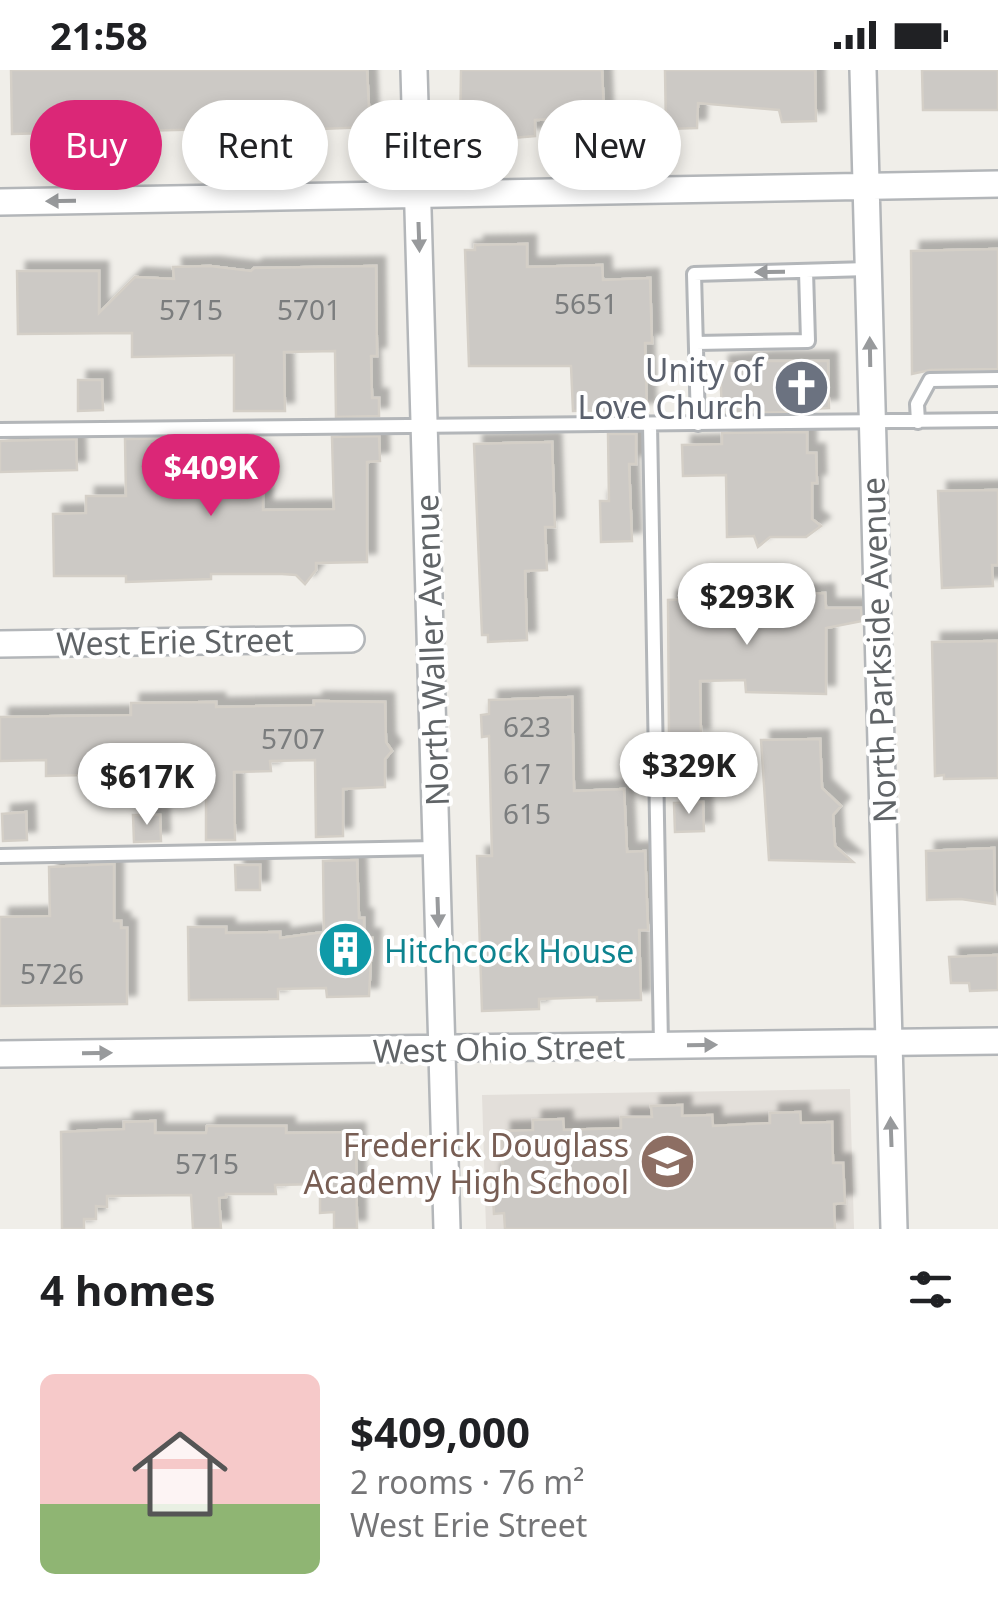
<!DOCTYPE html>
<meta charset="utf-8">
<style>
body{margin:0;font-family:"Noto Sans",sans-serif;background:#f2f2f2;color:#202124;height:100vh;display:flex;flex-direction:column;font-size:38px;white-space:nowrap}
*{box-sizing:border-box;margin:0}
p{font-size:32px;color:#757577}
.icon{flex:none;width:55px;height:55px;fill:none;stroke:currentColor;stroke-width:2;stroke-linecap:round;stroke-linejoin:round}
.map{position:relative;height:1159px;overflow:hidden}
.sheet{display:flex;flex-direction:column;background:#fff;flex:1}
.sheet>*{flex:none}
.banner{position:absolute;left:30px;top:30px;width:940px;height:90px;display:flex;gap:20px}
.price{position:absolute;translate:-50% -85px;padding:0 22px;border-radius:35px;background:#fff;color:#222;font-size:32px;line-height:65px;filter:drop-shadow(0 2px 5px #0008)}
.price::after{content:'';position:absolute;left:50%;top:60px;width:30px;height:22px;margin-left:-15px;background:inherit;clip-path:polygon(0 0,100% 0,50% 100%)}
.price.active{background:#db2777;color:#fff}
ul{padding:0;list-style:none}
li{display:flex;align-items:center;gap:30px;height:250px;padding:0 40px}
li+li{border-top:2px solid #e0e0e0}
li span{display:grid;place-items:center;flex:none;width:280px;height:200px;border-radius:15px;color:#555}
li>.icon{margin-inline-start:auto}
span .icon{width:120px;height:120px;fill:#fffc;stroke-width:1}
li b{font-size:42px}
h2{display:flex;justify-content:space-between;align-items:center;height:120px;padding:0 40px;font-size:42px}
.tag{padding:0 35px;border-radius:45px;background:#fff;box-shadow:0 5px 15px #0003;font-size:35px;line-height:90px}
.tag.active{background:#db2777;color:#fff}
.status{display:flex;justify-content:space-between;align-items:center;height:70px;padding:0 50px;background:#fff;direction:ltr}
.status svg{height:28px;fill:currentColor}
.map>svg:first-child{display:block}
.education{fill:#e3dfda}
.building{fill:#ccc9c5;stroke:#d4cfc7;stroke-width:2.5;filter:url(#shadow)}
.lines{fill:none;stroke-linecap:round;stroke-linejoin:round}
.service-casing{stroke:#b3b6b9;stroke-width:18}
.minor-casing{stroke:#b3b6b9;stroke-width:30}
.service{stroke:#fff;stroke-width:12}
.minor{stroke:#fff;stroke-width:25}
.oneway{fill:#989a9c}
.labels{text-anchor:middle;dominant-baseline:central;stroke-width:8;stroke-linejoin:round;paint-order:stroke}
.number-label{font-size:28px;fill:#7b7d7e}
.worship-label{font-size:32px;fill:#5b616d;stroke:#fff;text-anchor:end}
.street-label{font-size:32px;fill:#606467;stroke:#fff}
.culture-label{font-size:32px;fill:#0d838f;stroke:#fff;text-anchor:start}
.education-label{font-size:32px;fill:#785e54;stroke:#fff;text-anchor:end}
</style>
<div class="status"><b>21:58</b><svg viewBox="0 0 49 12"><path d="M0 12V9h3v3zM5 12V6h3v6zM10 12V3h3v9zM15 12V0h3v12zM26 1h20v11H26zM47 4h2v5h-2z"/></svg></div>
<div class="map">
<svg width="998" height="1159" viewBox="0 0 998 1159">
<defs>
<filter id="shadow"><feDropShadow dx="9" dy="-9" stdDeviation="2.5" flood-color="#0004"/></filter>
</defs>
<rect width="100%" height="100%" fill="#f0eee9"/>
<!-- education -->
<path class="education" d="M 850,1019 L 854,1159 L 486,1159 L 482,1025 Z"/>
<!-- building -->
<path class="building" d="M 11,0 L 367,0 L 370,57 L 217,63 L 217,59 L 12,64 Z
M 461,0 L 602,0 L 604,44 L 599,47 L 535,50 L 535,66 L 500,69 L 460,66 Z
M 665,0 L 815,0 L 816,51 L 782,52 L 779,40 L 698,33 L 697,58 L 666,59 Z
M 922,0 L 998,0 L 998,40 L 923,40 Z
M 527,174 L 527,197 L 602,195 L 603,210 L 650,208 L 652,273 L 645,273 L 647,341 L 608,344 L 608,340 L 573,341 L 571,296 L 469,296 L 465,180 L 475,180 L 475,175 Z
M 998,179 L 998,299 L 930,300 L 912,304 L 911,181 Z
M 210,196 L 251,201 L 254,198 L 376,196 L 377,286 L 371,286 L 372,328 L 379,328 L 379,346 L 336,347 L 335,281 L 284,282 L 285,341 L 234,341 L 234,285 L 132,287 L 132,263 L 18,264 L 17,201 L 99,201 L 99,243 L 135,207 L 174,209 L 173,197 Z
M 765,291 L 828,291 L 829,338 L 807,339 L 807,342 L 722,343 L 720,295 Z
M 78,310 L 102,310 L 103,340 L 78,341 Z
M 807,362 L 807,383 L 816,383 L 817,413 L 812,413 L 812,449 L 821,456 L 806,467 L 770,467 L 758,477 L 754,466 L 727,467 L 726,405 L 683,406 L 682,375 L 722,374 L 722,363 Z
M 608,364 L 636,364 L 636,394 L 629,394 L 632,471 L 601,472 L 600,431 L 609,431 Z
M 379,366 L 380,391 L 367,392 L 367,492 L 316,493 L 316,500 L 305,514 L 296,505 L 282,504 L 211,504 L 211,509 L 126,512 L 126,506 L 54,506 L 53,444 L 86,443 L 86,426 L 126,426 L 125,369 L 223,368 L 224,421 L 250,421 L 250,425 L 263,425 L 263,440 L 334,439 L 332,367 Z
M 76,369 L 77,400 L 0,402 L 0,371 Z
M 552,372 L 555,457 L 545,457 L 547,500 L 525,501 L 527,570 L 488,572 L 488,565 L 482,565 L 474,374 Z
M 998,420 L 998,495 L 992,495 L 993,516 L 942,518 L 938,421 Z
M 825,523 L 826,538 L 861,538 L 862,551 L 826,558 L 826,624 L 746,622 L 745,610 L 700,611 L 701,668 L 669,668 L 668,530 Z
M 998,571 L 998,708 L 944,709 L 944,705 L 935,706 L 932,572 Z
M 572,627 L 574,721 L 624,719 L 627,782 L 645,781 L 648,860 L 639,860 L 641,930 L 597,931 L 597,927 L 539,929 L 539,939 L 482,941 L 477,786 L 492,786 L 489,666 L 482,667 L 481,645 L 489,644 L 489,630 Z
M 314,631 L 385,632 L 386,672 L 392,681 L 385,689 L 385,717 L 343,719 L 343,766 L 316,767 L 315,690 L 270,691 L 271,701 L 234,702 L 235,770 L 206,770 L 206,706 L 184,707 L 183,695 L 115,696 L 115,711 L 86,711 L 86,705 L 46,706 L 46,690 L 0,691 L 0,647 L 131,645 L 131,633 L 216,632 L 216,637 L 314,635 Z
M 820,669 L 822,718 L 841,736 L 833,745 L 835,776 L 853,792 L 769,790 L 761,670 Z
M 703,732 L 704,761 L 675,762 L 674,733 Z
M 26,742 L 27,770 L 3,771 L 2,744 Z
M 133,745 L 160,745 L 161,771 L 134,772 Z
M 994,778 L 995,834 L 961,829 L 927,830 L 926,781 Z
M 357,790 L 359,848 L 364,848 L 364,868 L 372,868 L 369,926 L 327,927 L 326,918 L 278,919 L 278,929 L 189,930 L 188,857 L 226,857 L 226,863 L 280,862 L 280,868 L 324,862 L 323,791 Z
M 114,794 L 114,851 L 121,851 L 121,858 L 127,858 L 127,934 L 0,936 L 0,847 L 50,846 L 49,797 Z
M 235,795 L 260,795 L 260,820 L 236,820 Z
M 998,885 L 998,920 L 970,921 L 969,913 L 951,913 L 949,887 Z
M 682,1035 L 682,1046 L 712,1045 L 713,1056 L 770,1053 L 770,1043 L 800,1042 L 801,1053 L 832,1052 L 833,1093 L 843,1093 L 845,1133 L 834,1134 L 835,1159 L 505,1159 L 504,1143 L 494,1144 L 492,1103 L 503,1102 L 502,1061 L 533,1060 L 533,1050 L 563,1049 L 564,1060 L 621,1058 L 621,1047 L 652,1047 L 651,1036 Z
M 155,1051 L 155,1063 L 206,1063 L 207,1056 L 286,1056 L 286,1063 L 356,1062 L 357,1159 L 334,1159 L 334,1142 L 320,1143 L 320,1114 L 275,1115 L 276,1124 L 226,1124 L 226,1127 L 219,1128 L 221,1159 L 193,1159 L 191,1125 L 107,1126 L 107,1137 L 96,1136 L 96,1149 L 84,1149 L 84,1159 L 62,1159 L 61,1062 L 124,1059 L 124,1052 Z"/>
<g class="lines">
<defs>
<path id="service" d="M 696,273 L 808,271 L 806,201
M 918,352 L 917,334 L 930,310 L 998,309
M 650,354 L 661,975
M 698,354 L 694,204 L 868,199
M 0,360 L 998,350
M 0,786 L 436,778"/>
<path id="minor" d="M 414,0 L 447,1159
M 863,0 L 894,1159
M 0,132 L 998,114
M 0,574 L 351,569
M 0,984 L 998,971"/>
</defs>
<!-- service casing -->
<use href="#service" class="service-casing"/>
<!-- minor casing -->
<use href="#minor" class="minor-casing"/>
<!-- service -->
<use href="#service" class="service"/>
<!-- minor -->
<use href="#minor" class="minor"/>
</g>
<!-- one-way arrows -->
<defs><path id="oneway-solid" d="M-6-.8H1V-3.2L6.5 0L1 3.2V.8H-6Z" transform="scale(2.5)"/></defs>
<g class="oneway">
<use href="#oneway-solid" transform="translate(61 131) rotate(179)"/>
<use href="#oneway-solid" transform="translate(419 167) rotate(88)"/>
<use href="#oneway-solid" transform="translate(770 202) rotate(179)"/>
<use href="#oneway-solid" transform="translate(870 282) rotate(-91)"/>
<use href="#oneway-solid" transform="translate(438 842) rotate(88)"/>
<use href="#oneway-solid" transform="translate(702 975) rotate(-1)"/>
<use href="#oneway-solid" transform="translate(97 983) rotate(-1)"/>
<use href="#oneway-solid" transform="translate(891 1062) rotate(-92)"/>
</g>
<!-- icons -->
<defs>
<symbol id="church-disc" viewBox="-11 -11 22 22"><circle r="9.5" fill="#6b7280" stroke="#fff"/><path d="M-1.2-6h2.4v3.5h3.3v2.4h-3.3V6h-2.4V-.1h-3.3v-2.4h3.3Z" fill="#fff"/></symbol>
<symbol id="building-disc" viewBox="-11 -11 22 22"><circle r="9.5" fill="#0f9aa8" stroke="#fff"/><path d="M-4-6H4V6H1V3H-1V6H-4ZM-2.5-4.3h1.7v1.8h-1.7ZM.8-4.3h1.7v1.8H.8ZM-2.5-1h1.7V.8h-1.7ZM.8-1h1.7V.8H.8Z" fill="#fff"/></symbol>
<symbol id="school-disc" viewBox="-11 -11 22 22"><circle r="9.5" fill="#8d6e63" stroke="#fff"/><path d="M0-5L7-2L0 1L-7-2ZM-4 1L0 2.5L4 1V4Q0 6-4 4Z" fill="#fff"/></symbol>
</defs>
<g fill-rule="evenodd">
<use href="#church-disc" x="770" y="286" width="63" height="63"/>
<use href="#building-disc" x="314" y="848" width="63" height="63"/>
<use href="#school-disc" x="636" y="1060" width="63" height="63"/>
</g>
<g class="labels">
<!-- number labels -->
<g class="number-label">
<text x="586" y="233">5651</text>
<text x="191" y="239">5715</text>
<text x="309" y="239">5701</text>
<text x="527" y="656">623</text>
<text x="293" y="668">5707</text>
<text x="527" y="703">617</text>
<text x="527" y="743">615</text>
<text x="52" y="903">5726</text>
<text x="207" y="1093">5715</text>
</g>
<!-- worship labels -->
<g class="worship-label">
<text x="763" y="299">Unity of<tspan x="763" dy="37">Love Church</tspan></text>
</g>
<!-- street labels -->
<g class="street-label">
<text transform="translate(175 571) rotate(-1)">West Erie Street</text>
<text transform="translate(431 580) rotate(-92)">North Waller Avenue</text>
<text transform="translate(878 580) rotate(-92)">North Parkside Avenue</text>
<text transform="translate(499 978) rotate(-1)">West Ohio Street</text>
</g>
<!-- culture labels -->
<g class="culture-label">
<text x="384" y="880">Hitchcock House</text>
</g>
<!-- education labels -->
<g class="education-label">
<text x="629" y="1074">Frederick Douglass<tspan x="629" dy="37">Academy High School</tspan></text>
</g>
</g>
</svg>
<b class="price active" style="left:211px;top:449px">$409K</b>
<b class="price" style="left:747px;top:578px">$293K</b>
<b class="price" style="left:689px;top:747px">$329K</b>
<b class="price" style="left:147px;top:758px">$617K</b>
<div class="banner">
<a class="tag active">Buy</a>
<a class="tag">Rent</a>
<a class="tag">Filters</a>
<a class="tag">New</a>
</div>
</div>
<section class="sheet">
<h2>4 homes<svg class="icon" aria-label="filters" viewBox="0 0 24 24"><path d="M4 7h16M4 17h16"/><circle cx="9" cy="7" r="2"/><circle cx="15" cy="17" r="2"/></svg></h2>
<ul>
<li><span style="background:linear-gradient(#f6c9c9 65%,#8fb573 0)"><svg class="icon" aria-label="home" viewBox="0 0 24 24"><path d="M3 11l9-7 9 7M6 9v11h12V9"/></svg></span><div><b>$409,000</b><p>2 rooms · 76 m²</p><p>West Erie Street</p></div></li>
</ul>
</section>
